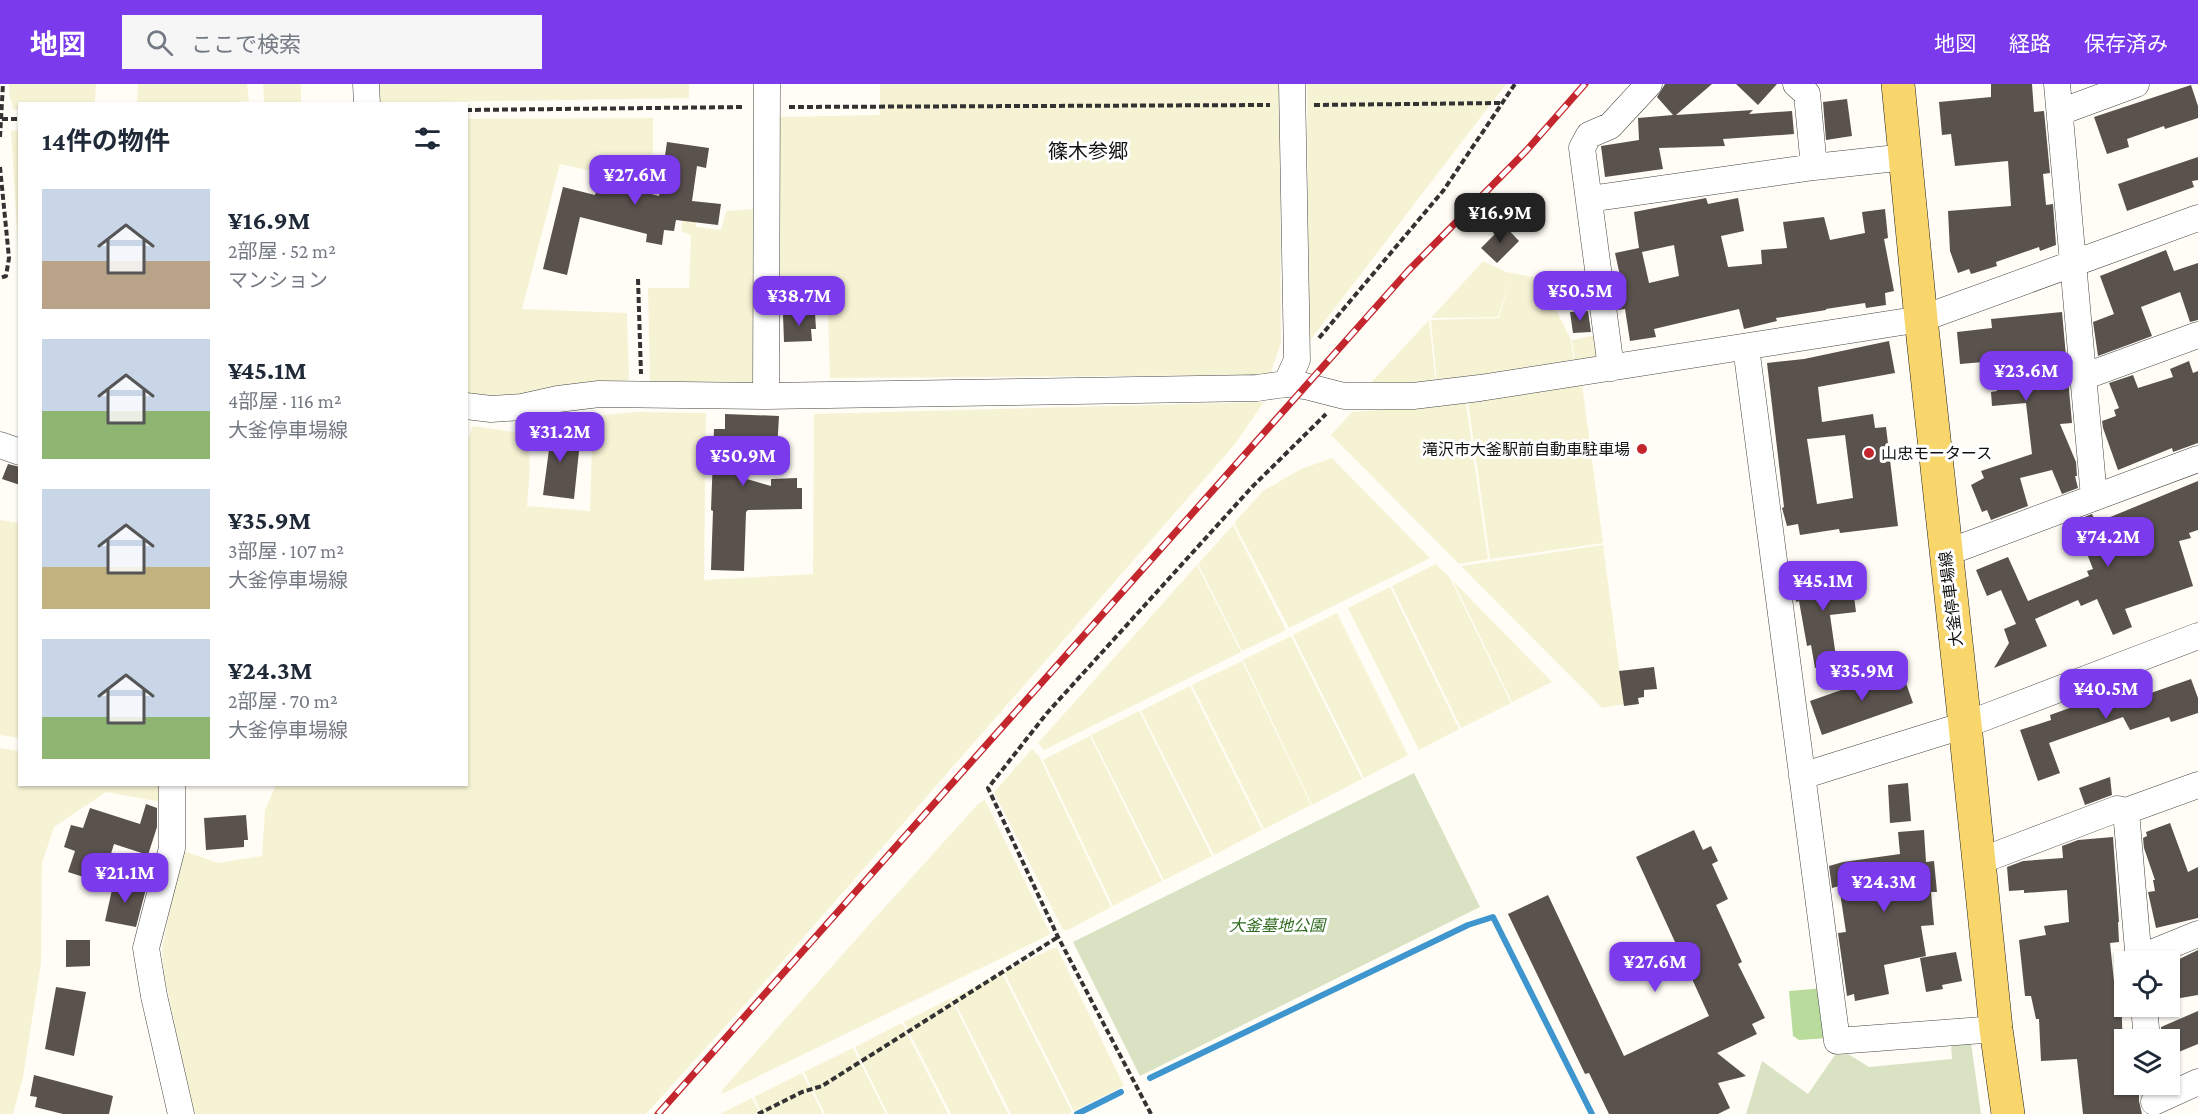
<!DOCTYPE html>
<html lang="ja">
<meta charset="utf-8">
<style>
body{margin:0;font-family:"Crimson Pro","Noto Sans JP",serif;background:#f6f6f7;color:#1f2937;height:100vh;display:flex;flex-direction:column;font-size:22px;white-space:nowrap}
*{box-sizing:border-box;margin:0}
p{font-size:20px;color:#747a83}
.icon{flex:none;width:33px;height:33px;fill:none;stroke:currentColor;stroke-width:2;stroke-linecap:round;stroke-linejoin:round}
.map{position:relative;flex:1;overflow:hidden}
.panel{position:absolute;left:18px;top:18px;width:450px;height:684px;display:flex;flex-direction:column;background:#fff;border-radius:0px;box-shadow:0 2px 4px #0004}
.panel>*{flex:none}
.buttons{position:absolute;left:2114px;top:867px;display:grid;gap:12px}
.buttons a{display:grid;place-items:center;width:66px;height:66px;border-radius:0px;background:#fff;box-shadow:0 2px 4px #0004;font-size:30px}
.price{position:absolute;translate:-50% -51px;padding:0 14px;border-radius:12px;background:#7c3aed;color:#fff;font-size:20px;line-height:39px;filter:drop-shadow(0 2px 3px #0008)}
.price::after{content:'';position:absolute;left:50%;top:36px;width:18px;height:14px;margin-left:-9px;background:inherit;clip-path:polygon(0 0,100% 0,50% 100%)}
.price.active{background:#222;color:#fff}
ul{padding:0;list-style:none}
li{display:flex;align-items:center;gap:18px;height:150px;padding:0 24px}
li span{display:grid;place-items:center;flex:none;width:168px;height:120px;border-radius:0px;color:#555}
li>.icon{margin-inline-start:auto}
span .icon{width:72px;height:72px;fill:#fffc;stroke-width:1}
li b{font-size:26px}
h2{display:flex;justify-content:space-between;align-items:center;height:72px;padding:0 24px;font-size:26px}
header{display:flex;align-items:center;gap:36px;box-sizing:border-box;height:84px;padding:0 30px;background:#7c3aed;color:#fff}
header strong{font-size:28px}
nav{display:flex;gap:33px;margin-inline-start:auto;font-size:21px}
.search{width:420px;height:54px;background:#f6f6f7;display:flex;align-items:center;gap:15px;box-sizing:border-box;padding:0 21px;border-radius:0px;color:#747a83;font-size:22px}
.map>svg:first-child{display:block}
.farmland{fill:#f6f3d4}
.forest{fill:#b9dc9c}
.cemetery{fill:#d9e3c4}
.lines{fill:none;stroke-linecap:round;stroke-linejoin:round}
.stream{stroke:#3f96cf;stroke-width:6}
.building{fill:#5a524d;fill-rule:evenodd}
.minor-casing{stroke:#444;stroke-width:27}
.major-casing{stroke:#222;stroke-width:34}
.path{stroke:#333;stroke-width:4;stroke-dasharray:6 3;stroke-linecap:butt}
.minor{stroke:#fff;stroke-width:26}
.major{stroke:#f9d66b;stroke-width:33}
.rail-casing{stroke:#c4262e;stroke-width:7}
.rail{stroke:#fff;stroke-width:4.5;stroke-dasharray:14;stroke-linecap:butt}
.poi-dot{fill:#c4262e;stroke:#fff;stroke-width:2}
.labels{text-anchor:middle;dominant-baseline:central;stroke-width:6;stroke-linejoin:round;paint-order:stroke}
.poi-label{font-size:16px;fill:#111;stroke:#fff;text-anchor:end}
.street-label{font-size:16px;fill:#111;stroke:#fff}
.park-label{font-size:16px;font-style:italic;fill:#2f6b1f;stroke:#fff}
.quarter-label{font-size:20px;fill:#111;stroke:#fff}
</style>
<header>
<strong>地図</strong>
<div class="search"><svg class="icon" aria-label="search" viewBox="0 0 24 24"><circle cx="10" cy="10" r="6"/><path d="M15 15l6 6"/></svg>ここで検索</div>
<nav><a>地図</a><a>経路</a><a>保存済み</a></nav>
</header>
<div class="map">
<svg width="2198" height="1030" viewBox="0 0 2198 1030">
<rect width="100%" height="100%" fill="#fffdf5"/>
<!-- farmland -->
<path class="farmland" d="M 9,0 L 96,0 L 95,18 L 94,20 L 20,20 L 19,25 L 13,26 L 9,8 Z
M 138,0 L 247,0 L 249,17 L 210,20 L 137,19 Z
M 263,0 L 301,0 L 301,18 L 264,19 Z
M 377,0 L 689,0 L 689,14 L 377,19 Z
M 880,0 L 1280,0 L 1281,259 L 1270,291 L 830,294 L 827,198 L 775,196 L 777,33 L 880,31 Z
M 1307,0 L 1506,0 L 1309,258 Z
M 653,34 L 653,66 L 648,99 L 560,80 L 522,225 L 627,229 L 629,296 L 507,313 L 467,309 L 466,35 Z
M 19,46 L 20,161 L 18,161 L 11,47 Z
M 756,125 L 756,299 L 650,301 L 648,204 L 689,204 L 691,151 L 681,147 L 684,126 L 694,126 L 696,143 L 721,146 L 726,127 Z
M 1483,177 L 1506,188 L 1545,195 L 1551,216 L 1571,256 L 1574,281 L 1437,300 L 1431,236 L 1499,234 L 1510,195 L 1498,233 L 1431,234 Z
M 1429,236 L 1436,301 L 1367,303 Z
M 1596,251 L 1606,274 L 1575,280 L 1572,256 Z
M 1582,300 L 1603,459 L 1490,475 L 1468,318 Z
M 1264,318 L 1235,360 L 740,926 L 646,1030 L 193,1030 L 164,890 L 162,866 L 181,766 L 218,779 L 262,772 L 265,726 L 276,701 L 466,700 L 466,360 L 473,342 L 527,350 L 530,382 L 527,422 L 590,427 L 593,332 L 638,328 L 706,329 L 704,496 L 813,490 L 814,330 Z
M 1466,319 L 1488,475 L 1459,480 L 1331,351 L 1352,328 Z
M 1332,374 L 1430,474 L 1289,544 L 1234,439 L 1263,407 L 1301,385 Z
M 0,436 L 19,439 L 19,654 L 0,651 Z
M 1233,441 L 1286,546 L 1242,567 L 1198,480 Z
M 1603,461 L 1624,620 L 1602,624 L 1461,482 Z
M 1436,480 L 1450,494 L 1511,619 L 1461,644 L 1392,502 Z
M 1197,481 L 1241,568 L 1044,666 L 1038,659 Z
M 1453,497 L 1552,598 L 1512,618 Z
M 1390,503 L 1459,645 L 1419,666 L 1348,524 Z
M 1337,529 L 1408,671 L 1364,694 L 1293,551 Z
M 1291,552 L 1362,695 L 1312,721 L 1243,576 Z
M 1242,577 L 1311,721 L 1264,745 L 1192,601 Z
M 1190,602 L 1262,746 L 1214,771 L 1141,627 Z
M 1139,627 L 1212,772 L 1164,796 L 1091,651 Z
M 1090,652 L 1162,797 L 1113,822 L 1043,676 Z
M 0,664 L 19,667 L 20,700 L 166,701 L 167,719 L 106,708 L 54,743 L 42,779 L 41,879 L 23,993 L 13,1030 L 0,1030 Z
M 1032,665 L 1039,672 L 1111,823 L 1068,846 L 1063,846 L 994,708 Z
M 985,716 L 1050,849 L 1045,853 L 722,1010 L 723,1005 L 859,852 L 978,720 Z
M 1053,864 L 1057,864 L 1124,1002 L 1074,1027 L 1004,888 Z
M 1002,889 L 1072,1028 L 1069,1030 L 1011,1030 L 953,914 Z
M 951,914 L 1008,1030 L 951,1030 L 904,938 Z
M 902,939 L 948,1030 L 888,1030 L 855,963 Z
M 853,964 L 886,1030 L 825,1030 L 804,988 Z
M 802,989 L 823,1030 L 762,1030 L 754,1013 Z
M 752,1014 L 760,1030 L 720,1030 Z"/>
<!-- forest -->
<path class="forest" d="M 1824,904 L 1829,954 L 1799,956 L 1793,952 L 1789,907 Z"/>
<!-- cemetery -->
<path class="cemetery" d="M 1414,689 L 1480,823 L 1140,992 L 1073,858 Z
M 1971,959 L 1981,1030 L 1746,1030 L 1762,977 L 1808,1010 L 1835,971 L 1848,970 L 1869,983 L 1952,975 L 1951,960 Z"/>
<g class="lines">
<!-- stream -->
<path class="stream" d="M 1150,994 L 1468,841 L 1493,833 L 1592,1030
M 1077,1030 L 1121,1008"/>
</g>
<!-- building -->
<path class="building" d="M 1665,0 L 1712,0 L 1676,31 L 1753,26 L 1749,30 L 1792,27 L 1794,50 L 1723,55 L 1725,62 L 1659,64 L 1663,85 L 1605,93 L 1601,62 L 1639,56 L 1638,34 L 1673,31 L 1657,13 Z
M 1736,0 L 1777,0 L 1758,21 Z
M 1991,0 L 2032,0 L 2034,28 L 2044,27 L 2050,89 L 2043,90 L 2046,121 L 2053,120 L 2056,161 L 2040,167 L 2039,163 L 1996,178 L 1997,182 L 1971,190 L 1969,185 L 1958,189 L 1950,167 L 1948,127 L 2011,122 L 2008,77 L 1955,82 L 1951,50 L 1942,51 L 1939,18 L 1991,13 Z
M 2191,1 L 2198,22 L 2198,34 L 2165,45 L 2164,42 L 2127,55 L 2129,63 L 2107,70 L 2094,33 Z
M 1847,15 L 1852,52 L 1826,56 L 1823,18 Z
M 667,58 L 709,64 L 706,84 L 697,82 L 692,117 L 721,120 L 718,141 L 676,136 L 674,147 L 664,146 L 662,161 L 646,158 L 647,150 L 580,133 L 567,191 L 543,185 L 563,103 L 595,111 L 598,101 L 628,108 L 629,104 L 659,112 Z
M 2198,73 L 2198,96 L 2192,97 L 2194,103 L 2127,127 L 2118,100 Z
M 1706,114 L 1708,120 L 1738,114 L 1744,147 L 1721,152 L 1728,183 L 1762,180 L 1761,166 L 1787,164 L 1783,138 L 1824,133 L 1830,156 L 1865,149 L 1862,128 L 1885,125 L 1888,154 L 1884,155 L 1894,207 L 1885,209 L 1886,221 L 1866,224 L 1865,219 L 1826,225 L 1826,226 L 1776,234 L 1777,237 L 1744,245 L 1739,225 L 1654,245 L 1656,253 L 1630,257 L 1625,225 L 1618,226 L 1617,211 L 1624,210 L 1615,169 L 1639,164 L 1634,128 ZM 1674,161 L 1679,192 L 1649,199 L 1642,168 Z
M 1504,141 L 1519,157 L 1497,179 L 1481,164 Z
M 2166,166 L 2174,187 L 2198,179 L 2198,236 L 2190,238 L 2180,208 L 2141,223 L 2152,252 L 2098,272 L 2093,238 L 2114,230 L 2100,192 Z
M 1588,227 L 1591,248 L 1573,249 L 1570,228 Z
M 2062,228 L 2072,339 L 2060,340 L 2076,378 L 2077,392 L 2075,392 L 2078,404 L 2062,410 L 2052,386 L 2020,394 L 2028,422 L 1991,436 L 1987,426 L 1982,428 L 1971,401 L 1984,394 L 1981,387 L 2032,370 L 2026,319 L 1992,322 L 1991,308 L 1997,307 L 1995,277 L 1960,280 L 1957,248 L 1992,244 L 1991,235 Z
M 815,229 L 816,245 L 811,245 L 812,257 L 784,258 L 783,230 Z
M 1889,257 L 1895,289 L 1818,303 L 1822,338 L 1873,330 L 1875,344 L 1886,343 L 1898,442 L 1840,449 L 1839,445 L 1800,451 L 1798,440 L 1787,442 L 1782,424 L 1784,423 L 1767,279 L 1804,275 ZM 1845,351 L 1853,414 L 1817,420 L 1807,355 Z
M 2189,277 L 2193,289 L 2198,287 L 2198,359 L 2173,368 L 2172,364 L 2118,386 L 2103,344 L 2102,337 L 2116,332 L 2114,326 L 2119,324 L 2109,299 L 2133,291 L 2138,304 L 2173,293 L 2170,285 Z
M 725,330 L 779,332 L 777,366 L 741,364 L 740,393 L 771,402 L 771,395 L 797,394 L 797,404 L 802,404 L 802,425 L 748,426 L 746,428 L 744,487 L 711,486 L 713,427 L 711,426 L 714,345 L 725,345 Z
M 545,340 L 572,343 L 569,366 L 579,367 L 574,415 L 543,411 L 550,358 L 542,357 Z
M 8,380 L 20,383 L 20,401 L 2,395 Z
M 2198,397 L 2198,446 L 2189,449 L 2191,454 L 2179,457 L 2193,502 L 2125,525 L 2132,543 L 2113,551 L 2097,515 L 2081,522 L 2078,516 L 2035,535 L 2047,562 L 1994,584 L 2009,559 L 2004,545 L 2016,540 L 2001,506 L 1987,512 L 1976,486 L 2008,473 L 2028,517 L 2089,492 L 2087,487 L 2093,485 L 2074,437 L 2092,430 L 2095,436 L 2102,433 L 2103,436 Z
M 1851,489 L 1856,528 L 1830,531 L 1837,580 L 1815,584 L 1811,561 L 1807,562 L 1799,517 L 1796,518 L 1793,495 Z
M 1654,583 L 1657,605 L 1644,606 L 1644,613 L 1638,614 L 1639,620 L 1624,622 L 1619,587 Z
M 1901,585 L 1913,619 L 1822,651 L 1810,617 Z
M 2191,595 L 2198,614 L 2198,629 L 2171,638 L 2169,633 L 2130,646 L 2123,633 L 2049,659 L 2060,689 L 2038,697 L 2020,646 L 2051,636 L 2050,631 L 2106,611 L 2107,613 L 2124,607 L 2128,617 Z
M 2110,693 L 2112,711 L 2085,721 L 2079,704 Z
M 1908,699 L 1911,737 L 1890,739 L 1888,701 Z
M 146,720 L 157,724 L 157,743 L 148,771 L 114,760 L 102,799 L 68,788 L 75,767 L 64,763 L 71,741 L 83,744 L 90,724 L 140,740 Z
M 246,731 L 248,756 L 244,756 L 244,763 L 206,766 L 204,734 Z
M 2170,739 L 2188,788 L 2198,783 L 2198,834 L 2156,844 L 2148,808 L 2155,807 L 2153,796 L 2155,796 L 2144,764 L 2143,754 L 2147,752 L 2146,748 Z
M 1694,746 L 1703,766 L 1711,762 L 1718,777 L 1712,780 L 1728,815 L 1716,821 L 1742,878 L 1738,880 L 1765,934 L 1752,940 L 1757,950 L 1717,969 L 1746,992 L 1718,999 L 1730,1024 L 1718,1030 L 1609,1030 L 1589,989 L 1585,990 L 1508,830 L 1548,811 L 1624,972 L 1709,932 L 1636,773 Z
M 1924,746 L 1926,778 L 1934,777 L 1937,808 L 1931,808 L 1934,841 L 1921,842 L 1926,872 L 1884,881 L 1889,910 L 1855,917 L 1854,910 L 1847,912 L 1838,849 L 1846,848 L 1839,802 L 1832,804 L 1829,782 L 1843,778 L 1900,770 L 1898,748 Z
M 2113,753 L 2119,838 L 2118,838 L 2119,858 L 2110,859 L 2115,907 L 2121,906 L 2124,1000 L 2139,1000 L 2139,1017 L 2142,1030 L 2083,1030 L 2077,975 L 2041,977 L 2039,935 L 2036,935 L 2031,912 L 2025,912 L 2019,856 L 2046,851 L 2044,842 L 2069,838 L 2067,806 L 2024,809 L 2024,806 L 2009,807 L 2007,783 L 2023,777 L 2063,774 L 2062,762 L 2078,756 Z
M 114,797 L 146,805 L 136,843 L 105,837 Z
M 66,856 L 90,856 L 90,882 L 66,883 Z
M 2198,866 L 2198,911 L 2169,916 L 2169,880 Z
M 1956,868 L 1962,897 L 1942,901 L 1943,905 L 1926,908 L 1920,874 Z
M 56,903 L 86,908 L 74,972 L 45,965 Z
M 2198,927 L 2198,960 L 2169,972 L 2169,956 L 2162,956 L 2161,943 Z
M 34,991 L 113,1012 L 109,1030 L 63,1030 L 35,1023 L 37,1013 L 30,1012 Z"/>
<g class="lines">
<defs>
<path id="minor" d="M 366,0 L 367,20
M 1796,0 L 1807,10 L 1814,83
M 2057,0 L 2094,413
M 2060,28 L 2136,0
M 1589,115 L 1814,83 L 1906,73
M 1746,263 L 1837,957 L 1996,945
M 1611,284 L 1582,64 L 1589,51 L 1610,42 L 1649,0
M 2083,293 L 2198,251
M 1286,300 L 1297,276 L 1292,0
M 766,312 L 767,0
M 466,322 L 491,325 L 522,323 L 558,315 L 599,310 L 766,312 L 1257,304 L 1286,300 L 1305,302 L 1344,312 L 1413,312 L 1480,304 L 1921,235 L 2198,134
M 0,361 L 20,368
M 1946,469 L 2198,375
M 1802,692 L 1965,641 L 2198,552
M 172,700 L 172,764 L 146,864 L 154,912 L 181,1030
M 2126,727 L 2139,878
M 1980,777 L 2117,725 L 2126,727 L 2198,701
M 2139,874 L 2198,850
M 2144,922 L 2147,956
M 2154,1018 L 2198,998"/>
<path id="major" d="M 1898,0 L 1921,235 L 1965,641 L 1996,945 L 2008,1030"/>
</defs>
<!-- minor casing -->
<use href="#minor" class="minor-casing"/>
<!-- major casing -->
<use href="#major" class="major-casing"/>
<!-- path -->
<path class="path" d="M 1314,21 L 1502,19
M 789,23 L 1270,21
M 466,26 L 745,23
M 2,35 L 20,35
M 0,53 L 3,0
M 0,83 L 9,174 L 6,192 L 0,194
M 638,195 L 641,290
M 1319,254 L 1443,107 L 1515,0
M 758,1030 L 802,1008 L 822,1002 L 1058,853
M 1151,1030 L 1058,853 L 988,704 L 1047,629 L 1252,403 L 1326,330"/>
<!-- minor -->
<use href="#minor" class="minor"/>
<!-- major -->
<use href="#major" class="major"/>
<defs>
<path id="rail" d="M 658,1030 L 1408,187 L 1526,67 L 1585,0"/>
</defs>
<!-- rail casing -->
<use href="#rail" class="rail-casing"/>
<!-- rail -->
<use href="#rail" class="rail"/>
</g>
<!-- markers -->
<g class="poi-dot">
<circle cx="1642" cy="365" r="6"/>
<circle cx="1869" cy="369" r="6"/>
</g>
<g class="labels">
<!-- poi labels -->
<g class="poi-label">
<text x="1630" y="365">滝沢市大釜駅前自動車駐車場</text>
<text x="1881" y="369" text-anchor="start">山忠モータース</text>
</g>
<!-- street labels -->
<g class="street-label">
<text transform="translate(1951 515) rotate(-97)">大釜停車場線</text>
</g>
<!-- park labels -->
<g class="park-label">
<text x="1277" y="841">大釜墓地公園</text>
</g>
<!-- quarter labels -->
<g class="quarter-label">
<text x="1088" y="67">篠木参郷</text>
</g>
</g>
</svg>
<div class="buttons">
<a><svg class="icon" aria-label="locate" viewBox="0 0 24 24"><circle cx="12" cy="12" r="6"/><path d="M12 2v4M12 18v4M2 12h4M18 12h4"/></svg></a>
<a><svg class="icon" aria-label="layers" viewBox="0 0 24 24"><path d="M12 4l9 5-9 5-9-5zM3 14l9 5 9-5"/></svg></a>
</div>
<b class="price" style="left:635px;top:122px">¥27.6M</b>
<b class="price active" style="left:1500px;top:160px">¥16.9M</b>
<b class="price" style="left:1580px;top:238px">¥50.5M</b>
<b class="price" style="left:799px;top:243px">¥38.7M</b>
<b class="price" style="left:2026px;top:318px">¥23.6M</b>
<b class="price" style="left:560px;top:379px">¥31.2M</b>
<b class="price" style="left:743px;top:403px">¥50.9M</b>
<b class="price" style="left:2108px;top:484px">¥74.2M</b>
<b class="price" style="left:1823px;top:528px">¥45.1M</b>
<b class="price" style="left:1862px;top:618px">¥35.9M</b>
<b class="price" style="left:2106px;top:636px">¥40.5M</b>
<b class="price" style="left:125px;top:820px">¥21.1M</b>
<b class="price" style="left:1884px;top:829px">¥24.3M</b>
<b class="price" style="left:1655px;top:909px">¥27.6M</b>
<section class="panel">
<h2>14件の物件<svg class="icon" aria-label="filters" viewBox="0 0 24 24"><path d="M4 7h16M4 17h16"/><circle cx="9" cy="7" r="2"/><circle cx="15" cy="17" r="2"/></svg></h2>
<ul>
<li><span style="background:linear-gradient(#c9d6e8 60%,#b9a48a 0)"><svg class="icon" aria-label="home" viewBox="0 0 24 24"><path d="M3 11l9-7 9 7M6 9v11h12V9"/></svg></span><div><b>¥16.9M</b><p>2部屋 · 52 m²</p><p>マンション</p></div></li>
<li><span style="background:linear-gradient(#c9d6e8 60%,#8fb573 0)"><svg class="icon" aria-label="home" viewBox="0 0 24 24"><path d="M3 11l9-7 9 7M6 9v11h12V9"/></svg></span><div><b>¥45.1M</b><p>4部屋 · 116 m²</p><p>大釜停車場線</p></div></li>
<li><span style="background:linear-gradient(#c9d6e8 65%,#c2b280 0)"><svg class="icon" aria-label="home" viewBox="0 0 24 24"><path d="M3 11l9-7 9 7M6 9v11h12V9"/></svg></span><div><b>¥35.9M</b><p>3部屋 · 107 m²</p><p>大釜停車場線</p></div></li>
<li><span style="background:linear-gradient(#c9d6e8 65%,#8fb573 0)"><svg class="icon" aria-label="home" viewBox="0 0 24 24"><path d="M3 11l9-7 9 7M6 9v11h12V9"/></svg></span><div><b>¥24.3M</b><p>2部屋 · 70 m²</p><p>大釜停車場線</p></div></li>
</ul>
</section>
</div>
